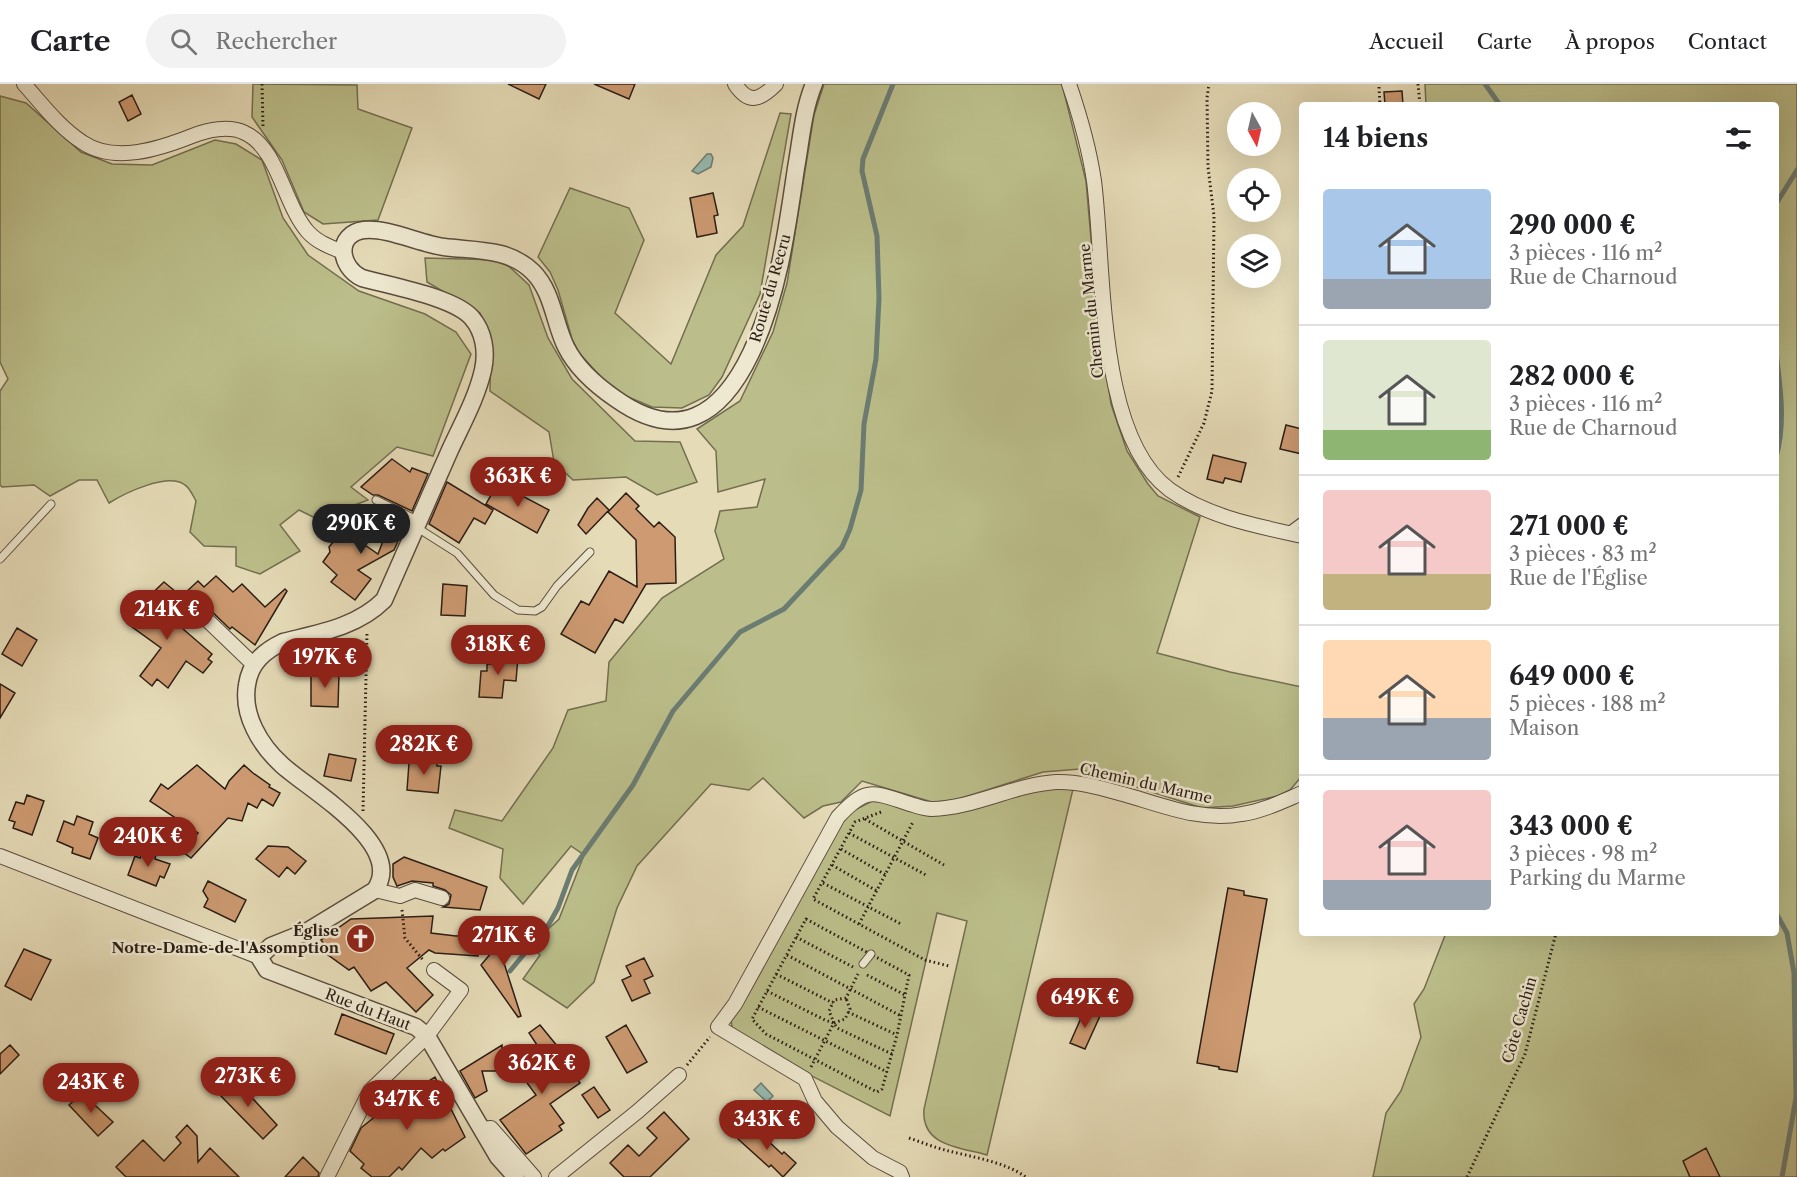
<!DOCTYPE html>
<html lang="fr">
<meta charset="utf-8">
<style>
body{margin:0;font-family:"Libre Caslon Text",serif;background:#f2f2f2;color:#202124;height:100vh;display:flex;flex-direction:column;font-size:22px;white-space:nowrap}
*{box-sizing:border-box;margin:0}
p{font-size:20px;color:#757577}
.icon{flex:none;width:33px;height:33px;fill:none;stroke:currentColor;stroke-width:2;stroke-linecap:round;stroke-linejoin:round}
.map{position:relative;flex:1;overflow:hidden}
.side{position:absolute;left:1299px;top:18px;width:480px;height:834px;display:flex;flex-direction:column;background:#fff;border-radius:6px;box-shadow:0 6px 24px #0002}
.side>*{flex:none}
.needle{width:39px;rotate:172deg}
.controls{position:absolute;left:1227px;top:18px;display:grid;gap:12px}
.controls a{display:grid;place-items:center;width:54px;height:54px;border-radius:50%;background:#fff;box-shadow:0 6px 24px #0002;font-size:30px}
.price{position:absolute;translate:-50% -51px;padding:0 14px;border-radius:21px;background:#8f2418;color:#fff;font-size:20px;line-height:39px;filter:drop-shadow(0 2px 3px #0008)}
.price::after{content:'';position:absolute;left:50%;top:36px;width:18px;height:14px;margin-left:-9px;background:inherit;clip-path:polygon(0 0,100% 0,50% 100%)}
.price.on{background:#222;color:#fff}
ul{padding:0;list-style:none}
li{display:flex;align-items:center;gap:18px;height:150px;padding:0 24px}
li+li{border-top:2px solid #e0e0e0}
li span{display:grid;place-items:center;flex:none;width:168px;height:120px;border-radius:6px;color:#555}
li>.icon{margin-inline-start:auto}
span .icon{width:72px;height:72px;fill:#fffc;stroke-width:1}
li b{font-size:26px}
h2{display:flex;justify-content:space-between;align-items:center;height:72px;padding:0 24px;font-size:26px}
header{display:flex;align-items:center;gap:36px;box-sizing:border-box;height:84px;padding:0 30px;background:#fff;border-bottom:2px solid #e0e0e0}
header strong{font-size:28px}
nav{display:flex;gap:33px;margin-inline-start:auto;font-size:21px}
.search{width:420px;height:54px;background:#f2f2f2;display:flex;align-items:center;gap:15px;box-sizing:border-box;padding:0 21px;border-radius:33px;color:#757577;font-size:22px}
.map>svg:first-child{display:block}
.green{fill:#bbbe8a;stroke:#736e50;stroke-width:1.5}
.water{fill:#96bbb2;stroke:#6b7c73;stroke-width:1.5}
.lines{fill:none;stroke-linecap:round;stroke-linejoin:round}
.stream{stroke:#6b7c73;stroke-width:5}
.building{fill:#cd9a71;stroke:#2b1d15;stroke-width:1.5}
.service-casing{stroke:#5a4c3e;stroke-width:9}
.minor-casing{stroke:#5a4c3e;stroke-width:16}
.tertiary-casing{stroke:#5a4c3e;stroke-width:19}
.path{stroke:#2b1d15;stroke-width:3;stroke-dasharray:1.5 3;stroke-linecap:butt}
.service{stroke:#eee8d0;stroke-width:7}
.minor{stroke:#eee8d0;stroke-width:14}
.tertiary{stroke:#eee8d0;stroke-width:16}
.labels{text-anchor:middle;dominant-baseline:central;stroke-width:5;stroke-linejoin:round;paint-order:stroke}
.street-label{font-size:15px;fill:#2b1d15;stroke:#eee8d0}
.poi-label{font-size:15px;font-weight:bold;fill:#2b1d15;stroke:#eee8d0;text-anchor:end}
</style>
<header>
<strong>Carte</strong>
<div class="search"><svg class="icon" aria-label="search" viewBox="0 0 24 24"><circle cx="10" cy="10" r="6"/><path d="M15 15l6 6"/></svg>Rechercher</div>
<nav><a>Accueil</a><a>Carte</a><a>À propos</a><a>Contact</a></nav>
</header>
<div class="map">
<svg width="1797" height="1093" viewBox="0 0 1797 1093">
<rect width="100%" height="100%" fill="#e5dbb7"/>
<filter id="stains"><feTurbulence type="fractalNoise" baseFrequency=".00333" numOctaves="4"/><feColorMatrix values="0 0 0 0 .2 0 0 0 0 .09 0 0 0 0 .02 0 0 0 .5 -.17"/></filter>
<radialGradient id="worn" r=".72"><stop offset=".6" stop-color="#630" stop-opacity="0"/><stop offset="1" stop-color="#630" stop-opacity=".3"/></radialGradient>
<!-- green -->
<path class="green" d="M 253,0 L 357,1 L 358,25 L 412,44 L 378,136 L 323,140 L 304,128 L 282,76 L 252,33 Z
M 824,0 L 1062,0 L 1086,97 L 1096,213 L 1111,320 L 1127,367 L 1148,400 L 1158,412 L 1200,433 L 1157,569 L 1230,588 L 1302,603 L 1302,692 L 1290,706 L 1278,712 L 1233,722 L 1202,724 L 1080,685 L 1043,688 L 952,717 L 932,718 L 862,697 L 841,718 L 823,722 L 804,734 L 763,694 L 749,706 L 711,700 L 637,782 L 617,824 L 594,898 L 567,924 L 523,895 L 540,871 L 530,862 L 559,835 L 584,771 L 571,762 L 523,820 L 500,794 L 503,765 L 449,744 L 455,726 L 502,737 L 553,664 L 568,626 L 606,617 L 609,578 L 662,514 L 724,475 L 715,447 L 720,427 L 757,423 L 765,395 L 718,408 L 716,367 L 697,345 L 740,317 L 773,248 L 787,199 L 814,31 Z
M 1425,0 L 1797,0 L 1797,1093 L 1373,1093 L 1386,1029 L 1401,1007 L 1421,953 L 1414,920 L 1424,905 L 1446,849 L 1776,849 L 1776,21 L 1426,21 Z
M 0,12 L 26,19 L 81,68 L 112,80 L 152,81 L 215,56 L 236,60 L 262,76 L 283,134 L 308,171 L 359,207 L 425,230 L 456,248 L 471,270 L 433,372 L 397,363 L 351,403 L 368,416 L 317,435 L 299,426 L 280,441 L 300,467 L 260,490 L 236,482 L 236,463 L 204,462 L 190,448 L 196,417 C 193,412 190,404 185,401 C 168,388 125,409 109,419 L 97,396 L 79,396 L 50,412 L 34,401 L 2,403 L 0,401 L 0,307 L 8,295 L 0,278 Z
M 780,29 L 791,30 L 760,210 L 722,293 L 709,311 L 682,324 L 652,323 L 614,307 L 579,269 L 572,255 L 558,206 L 550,188 L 538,173 L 570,104 L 629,124 L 644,156 L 615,229 L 671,280 L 716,171 L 743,142 Z
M 425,174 L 502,176 L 529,201 L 548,254 L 572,295 L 635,357 L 680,358 L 697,398 L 657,411 L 626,393 L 573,396 L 554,378 L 549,348 L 490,307 L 491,255 L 480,229 L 427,198 Z
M 1054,704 L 1073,705 L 987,1071 C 959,1063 921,1062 924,1025 L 967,837 L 937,829 L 890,1032 L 761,966 L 732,943 L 731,935 L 845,731 L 878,714 L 930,732 L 1002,717 L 1035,706 Z"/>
<!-- water -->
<path class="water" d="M 707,70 L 711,70 L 713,74 L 711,83 L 698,90 L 692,87 Z
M 415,655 L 441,658 L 440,668 L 414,666 Z
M 761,999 L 773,1012 L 767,1018 L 754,1006 Z"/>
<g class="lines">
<!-- stream -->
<path class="stream" d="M 1485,0 L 1500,21
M 1776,120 L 1797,86
M 1776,268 C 1780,302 1786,339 1776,373
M 1776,829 L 1787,849 L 1794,889 L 1796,1014 L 1782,1093
M 510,887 L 549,840 L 558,824 L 572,786 L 633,701 L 673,627 L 740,548 L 784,525 L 842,463 L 850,445 L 861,406 L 864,340 L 876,275 L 879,214 L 877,152 L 862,87 L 863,75 L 893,0"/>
</g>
<!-- building -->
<path class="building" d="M 508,0 L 546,0 L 539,15 Z
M 594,0 L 635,0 L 629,15 Z
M 1402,7 L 1403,21 L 1385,21 L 1384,8 Z
M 132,11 L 141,30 L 128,37 L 119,18 Z
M 713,109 L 718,131 L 714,132 L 717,149 L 697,153 L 690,114 Z
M 1286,341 L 1302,345 L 1302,370 L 1280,365 Z
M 1213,371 L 1246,379 L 1241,398 L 1225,394 L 1223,399 L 1207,395 Z
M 392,375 L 410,388 L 412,384 L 428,390 L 412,427 L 378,411 L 373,411 L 361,403 Z
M 447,398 L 493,426 L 485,440 L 474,434 L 459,459 L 429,440 Z
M 498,399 L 549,426 L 537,449 L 486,420 Z
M 626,409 L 639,422 L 636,425 L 654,443 L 659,438 L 675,453 L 676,499 L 646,500 L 623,539 L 615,535 L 595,569 L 561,550 L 581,517 L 589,521 L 609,487 L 637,503 L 636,456 L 608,428 Z
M 597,414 L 609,426 L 586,450 L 578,441 L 588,424 Z
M 379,424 L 407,437 L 394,466 L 358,486 L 371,495 L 355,516 L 331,498 L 337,491 L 323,478 L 330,468 L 329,463 L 334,457 L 341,456 L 346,448 L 378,470 L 388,444 L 374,436 Z
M 216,492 L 233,508 L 242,500 L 265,523 L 285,505 L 287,507 L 255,561 L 232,543 L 230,545 L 209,525 L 189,516 L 184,510 L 198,497 L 204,503 Z
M 164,498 L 176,508 L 167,512 L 164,520 L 160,525 L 212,570 L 208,575 L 212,578 L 203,589 L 186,577 L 168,604 L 157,595 L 152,602 L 140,592 L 161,564 L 128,540 L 141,522 L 140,521 Z
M 443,500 L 467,502 L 465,532 L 441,531 Z
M 17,544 L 37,556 L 22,582 L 2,570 Z
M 492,571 L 518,573 L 516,597 L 504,596 L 502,614 L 479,613 L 481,587 L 487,587 L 487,580 L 491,580 Z
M 311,587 L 339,589 L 338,623 L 311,622 Z
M 0,600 L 15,609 L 0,634 Z
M 329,670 L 356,675 L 351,697 L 324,692 Z
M 412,674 L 437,676 L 437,682 L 441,682 L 438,709 L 407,706 L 409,679 L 412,679 Z
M 197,681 L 225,705 L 229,697 L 244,681 L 253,689 L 270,701 L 269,703 L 280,709 L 273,722 L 262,715 L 257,724 L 248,719 L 242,737 L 228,734 L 191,774 L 183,768 L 198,749 L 150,717 L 161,700 L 168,705 Z
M 27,711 L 44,717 L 32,751 L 13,744 L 15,738 L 9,736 L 16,718 L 24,720 Z
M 77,732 L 93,738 L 89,750 L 98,754 L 90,775 L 72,769 L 73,764 L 57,757 L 64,737 L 74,741 Z
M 268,762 L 288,763 L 306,777 L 295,790 L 287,783 L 279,793 L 256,775 Z
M 143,766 L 156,770 L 155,775 L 170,780 L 164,794 L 160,792 L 156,802 L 128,791 L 135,772 L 140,774 Z
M 404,773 L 487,803 L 480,826 L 443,823 L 449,820 L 451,811 L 445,806 L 433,802 L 433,799 L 412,797 L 397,802 L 393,793 L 393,780 Z
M 208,797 L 246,816 L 235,838 L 204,823 L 208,815 L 203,807 Z
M 1228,804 L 1244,807 L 1244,811 L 1267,815 L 1237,988 L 1219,985 L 1219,983 L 1197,979 Z
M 433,832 L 431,849 L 456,852 L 480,851 L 478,872 L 435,869 L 429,866 L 407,884 L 433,911 L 416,928 L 386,898 L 371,907 L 354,883 L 349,886 L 324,868 L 327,864 L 321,856 L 351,835 Z
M 528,848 L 504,879 L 521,932 L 518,933 L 481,881 L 508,849 Z
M 24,865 L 51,876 L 31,916 L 5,902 Z
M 644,874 L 653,892 L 644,896 L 650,909 L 632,917 L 622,896 L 631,892 L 626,882 Z
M 1085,925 L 1100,932 L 1085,965 L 1070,959 Z
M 342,930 L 394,950 L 386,970 L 335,950 Z
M 540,941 L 558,963 L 566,965 L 565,974 L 580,999 L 550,1020 L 564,1039 L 559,1042 L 562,1046 L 526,1070 L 500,1036 L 536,1011 L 522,992 L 537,981 L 539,964 L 529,949 Z
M 626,941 L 647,978 L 627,989 L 606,953 Z
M 10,961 L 19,971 L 0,990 L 0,970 Z
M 502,961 L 502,987 L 482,987 L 487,1007 L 475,1014 L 460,987 Z
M 233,993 L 277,1041 L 263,1055 L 219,1010 Z
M 435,993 L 465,1053 L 445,1067 L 443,1065 L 432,1074 L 421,1064 L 402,1086 L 399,1083 L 389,1093 L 372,1093 L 361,1084 L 364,1080 L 350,1067 L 361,1044 L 387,1023 Z
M 594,1003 L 610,1026 L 598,1034 L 582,1011 Z
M 82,1009 L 113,1038 L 98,1052 L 69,1021 Z
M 664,1028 L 689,1055 L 650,1093 L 624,1093 L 610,1079 L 628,1061 L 639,1072 L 657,1054 L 647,1044 Z
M 187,1041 L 197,1052 L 198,1078 L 210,1064 L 239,1093 L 126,1093 L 116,1083 L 143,1056 L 164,1077 L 181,1059 L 176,1053 Z
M 751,1041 L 782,1070 L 784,1068 L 796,1079 L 783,1093 L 771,1081 L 769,1083 L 738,1055 Z
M 1706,1064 L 1720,1093 L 1690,1093 L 1683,1077 Z
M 303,1073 L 319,1089 L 318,1093 L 285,1093 Z"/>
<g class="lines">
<defs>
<path id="service" d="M 376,416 L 419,437
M 416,443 L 457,469 L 494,511 L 518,526 L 535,527 L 542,523 L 557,502 L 590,468
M 1287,448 L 1302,437
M 0,475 L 51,420
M 863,880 L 871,870"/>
<path id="minor" d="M 24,0 C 42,20 59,43 82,58 C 114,80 159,65 192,52 C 207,46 229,41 245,49 C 278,64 284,121 308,148 C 317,158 330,163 343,168
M 735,0 C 749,21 760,16 776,0
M 1069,0 C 1080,32 1089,63 1094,97 C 1105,181 1096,352 1170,406 C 1208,433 1257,442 1302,452
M 173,519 L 203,532 L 253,580
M 0,772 L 259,873
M 375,806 L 400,812 L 415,806 L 442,814
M 482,1045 L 491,1044 L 534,1093
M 327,1093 L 370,1007 L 427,952 L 461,906 L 434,886
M 556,1093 L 637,1028 L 679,991
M 902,1093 L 900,1088 L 873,1074 L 837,1043 L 815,1017 L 805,995 L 718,943 L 735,920 L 838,733 C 867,702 872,708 910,720 C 917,722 924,725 932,725 C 974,724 1013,701 1056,698 C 1078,697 1101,704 1123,710 C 1162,721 1201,738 1242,730 C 1263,727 1283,717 1302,709"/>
<path id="tertiary" d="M 516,1093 L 498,1073 L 427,952 L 416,943 L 267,886 L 259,873 L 271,862 L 306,848 L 375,806 C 407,761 308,705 282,681 C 260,661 242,631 247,601 C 250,579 264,567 283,558 C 319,549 357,543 384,516 C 406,466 428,416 450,366 C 462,340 477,313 483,286 C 487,268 484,248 472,234 C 454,213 390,202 362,194 C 339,183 335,150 364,146 C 386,143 421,160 444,163 C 476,167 509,164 533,188 C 553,208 554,239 566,263 C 576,283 597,302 616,315 C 678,359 721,332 751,269 C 778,212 787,146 796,84 C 801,57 803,26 814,0"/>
</defs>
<!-- service casing -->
<use href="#service" class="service-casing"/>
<!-- minor casing -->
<use href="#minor" class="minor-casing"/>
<!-- tertiary casing -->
<use href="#tertiary" class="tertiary-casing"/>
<!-- path -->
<path class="path" d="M 262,0 L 263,43
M 1418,0 L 1420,21
M 1379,3 L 1380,21
M 1178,393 L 1204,339 L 1212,307 L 1214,132 L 1208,83 L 1207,14 L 1209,0
M 363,727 L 367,548
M 881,728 L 855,738 L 813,815 L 925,876 L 949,882
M 865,735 L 944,781
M 849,749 L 926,791
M 841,765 L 886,791
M 832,781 L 877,807
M 823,799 L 901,840
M 402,826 L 405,854 L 423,876
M 806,835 L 909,891 L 897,951 L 882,1005 L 877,1008 L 766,950 L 752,935 Z
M 859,840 L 913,738
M 796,853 L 853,883
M 787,871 L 901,932
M 776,890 L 833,919
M 867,891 L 905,911
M 767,907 L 825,936 L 834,939 L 837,944 L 892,970
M 758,923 L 887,988
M 848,928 L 897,951
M 834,939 L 845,935 L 850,925 L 846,914
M 687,981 L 710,953
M 811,983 L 834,939 L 829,927 L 834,916 L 846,914 L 858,890
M 909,1054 C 921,1058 933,1063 945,1066 C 971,1073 1003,1077 1026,1093
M 1467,1093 L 1525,970 L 1556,849"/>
<!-- service -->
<use href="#service" class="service"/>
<!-- minor -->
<use href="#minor" class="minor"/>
<!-- tertiary -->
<use href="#tertiary" class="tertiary"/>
</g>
<!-- icons -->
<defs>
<symbol id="church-disc" viewBox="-11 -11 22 22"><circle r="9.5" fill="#8f2418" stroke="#eee8d0"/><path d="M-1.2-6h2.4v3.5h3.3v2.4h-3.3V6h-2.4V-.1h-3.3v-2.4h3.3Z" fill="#fff"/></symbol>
</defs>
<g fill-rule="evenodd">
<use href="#church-disc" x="344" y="838" width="33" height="33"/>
</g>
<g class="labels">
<!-- street labels -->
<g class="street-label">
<text transform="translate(770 204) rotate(-74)">Route du Recru</text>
<text transform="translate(1091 227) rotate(-96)">Chemin du Marme</text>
<text transform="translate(1146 699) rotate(13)">Chemin du Marme</text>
<text transform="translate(368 925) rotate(21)">Rue du Haut</text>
<text transform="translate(1519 936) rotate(-74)">Côte Cachin</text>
</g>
<!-- poi labels -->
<g class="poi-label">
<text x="339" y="846">Église<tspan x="339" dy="17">Notre-Dame-de-l'Assomption</tspan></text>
</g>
</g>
<rect width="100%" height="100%" filter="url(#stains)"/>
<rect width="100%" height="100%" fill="url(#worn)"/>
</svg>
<div class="controls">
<a><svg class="needle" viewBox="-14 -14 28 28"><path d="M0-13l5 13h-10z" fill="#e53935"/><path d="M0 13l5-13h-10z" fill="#757577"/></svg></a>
<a><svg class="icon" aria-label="locate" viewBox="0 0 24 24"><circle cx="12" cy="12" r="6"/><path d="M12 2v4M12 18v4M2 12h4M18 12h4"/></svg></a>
<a><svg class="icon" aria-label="layers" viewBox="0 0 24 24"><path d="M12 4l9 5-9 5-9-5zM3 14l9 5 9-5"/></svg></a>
</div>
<b class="price" style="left:518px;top:424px">363K €</b>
<b class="price on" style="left:361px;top:471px">290K €</b>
<b class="price" style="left:167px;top:557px">214K €</b>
<b class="price" style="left:498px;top:592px">318K €</b>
<b class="price" style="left:325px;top:605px">197K €</b>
<b class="price" style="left:424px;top:692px">282K €</b>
<b class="price" style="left:148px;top:784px">240K €</b>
<b class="price" style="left:504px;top:883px">271K €</b>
<b class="price" style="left:1085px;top:945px">649K €</b>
<b class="price" style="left:542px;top:1011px">362K €</b>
<b class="price" style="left:248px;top:1024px">273K €</b>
<b class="price" style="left:91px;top:1030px">243K €</b>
<b class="price" style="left:407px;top:1047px">347K €</b>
<b class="price" style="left:767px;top:1067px">343K €</b>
<section class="side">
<h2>14 biens<svg class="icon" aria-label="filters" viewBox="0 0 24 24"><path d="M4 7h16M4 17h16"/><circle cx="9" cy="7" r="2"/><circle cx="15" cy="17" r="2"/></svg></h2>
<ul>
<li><span style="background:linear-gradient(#a9c7e8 75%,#9aa5b1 0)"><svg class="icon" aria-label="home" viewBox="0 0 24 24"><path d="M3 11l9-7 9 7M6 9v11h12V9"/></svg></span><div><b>290 000 €</b><p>3 pièces · 116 m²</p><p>Rue de Charnoud</p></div></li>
<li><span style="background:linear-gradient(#dfe7d0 75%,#8fb573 0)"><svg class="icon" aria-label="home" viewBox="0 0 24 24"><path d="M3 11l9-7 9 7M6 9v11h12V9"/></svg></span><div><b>282 000 €</b><p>3 pièces · 116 m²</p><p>Rue de Charnoud</p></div></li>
<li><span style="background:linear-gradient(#f6c9c9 70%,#c2b280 0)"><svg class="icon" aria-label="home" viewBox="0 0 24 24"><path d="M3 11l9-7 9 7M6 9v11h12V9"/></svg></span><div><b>271 000 €</b><p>3 pièces · 83 m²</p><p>Rue de l'Église</p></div></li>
<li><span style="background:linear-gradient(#ffd9b3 65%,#9aa5b1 0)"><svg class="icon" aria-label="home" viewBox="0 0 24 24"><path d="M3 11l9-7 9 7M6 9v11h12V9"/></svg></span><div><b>649 000 €</b><p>5 pièces · 188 m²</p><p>Maison</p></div></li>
<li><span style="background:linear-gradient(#f6c9c9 75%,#9aa5b1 0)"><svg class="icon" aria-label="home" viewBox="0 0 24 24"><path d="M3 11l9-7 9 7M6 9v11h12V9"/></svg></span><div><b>343 000 €</b><p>3 pièces · 98 m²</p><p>Parking du Marme</p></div></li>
</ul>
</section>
</div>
